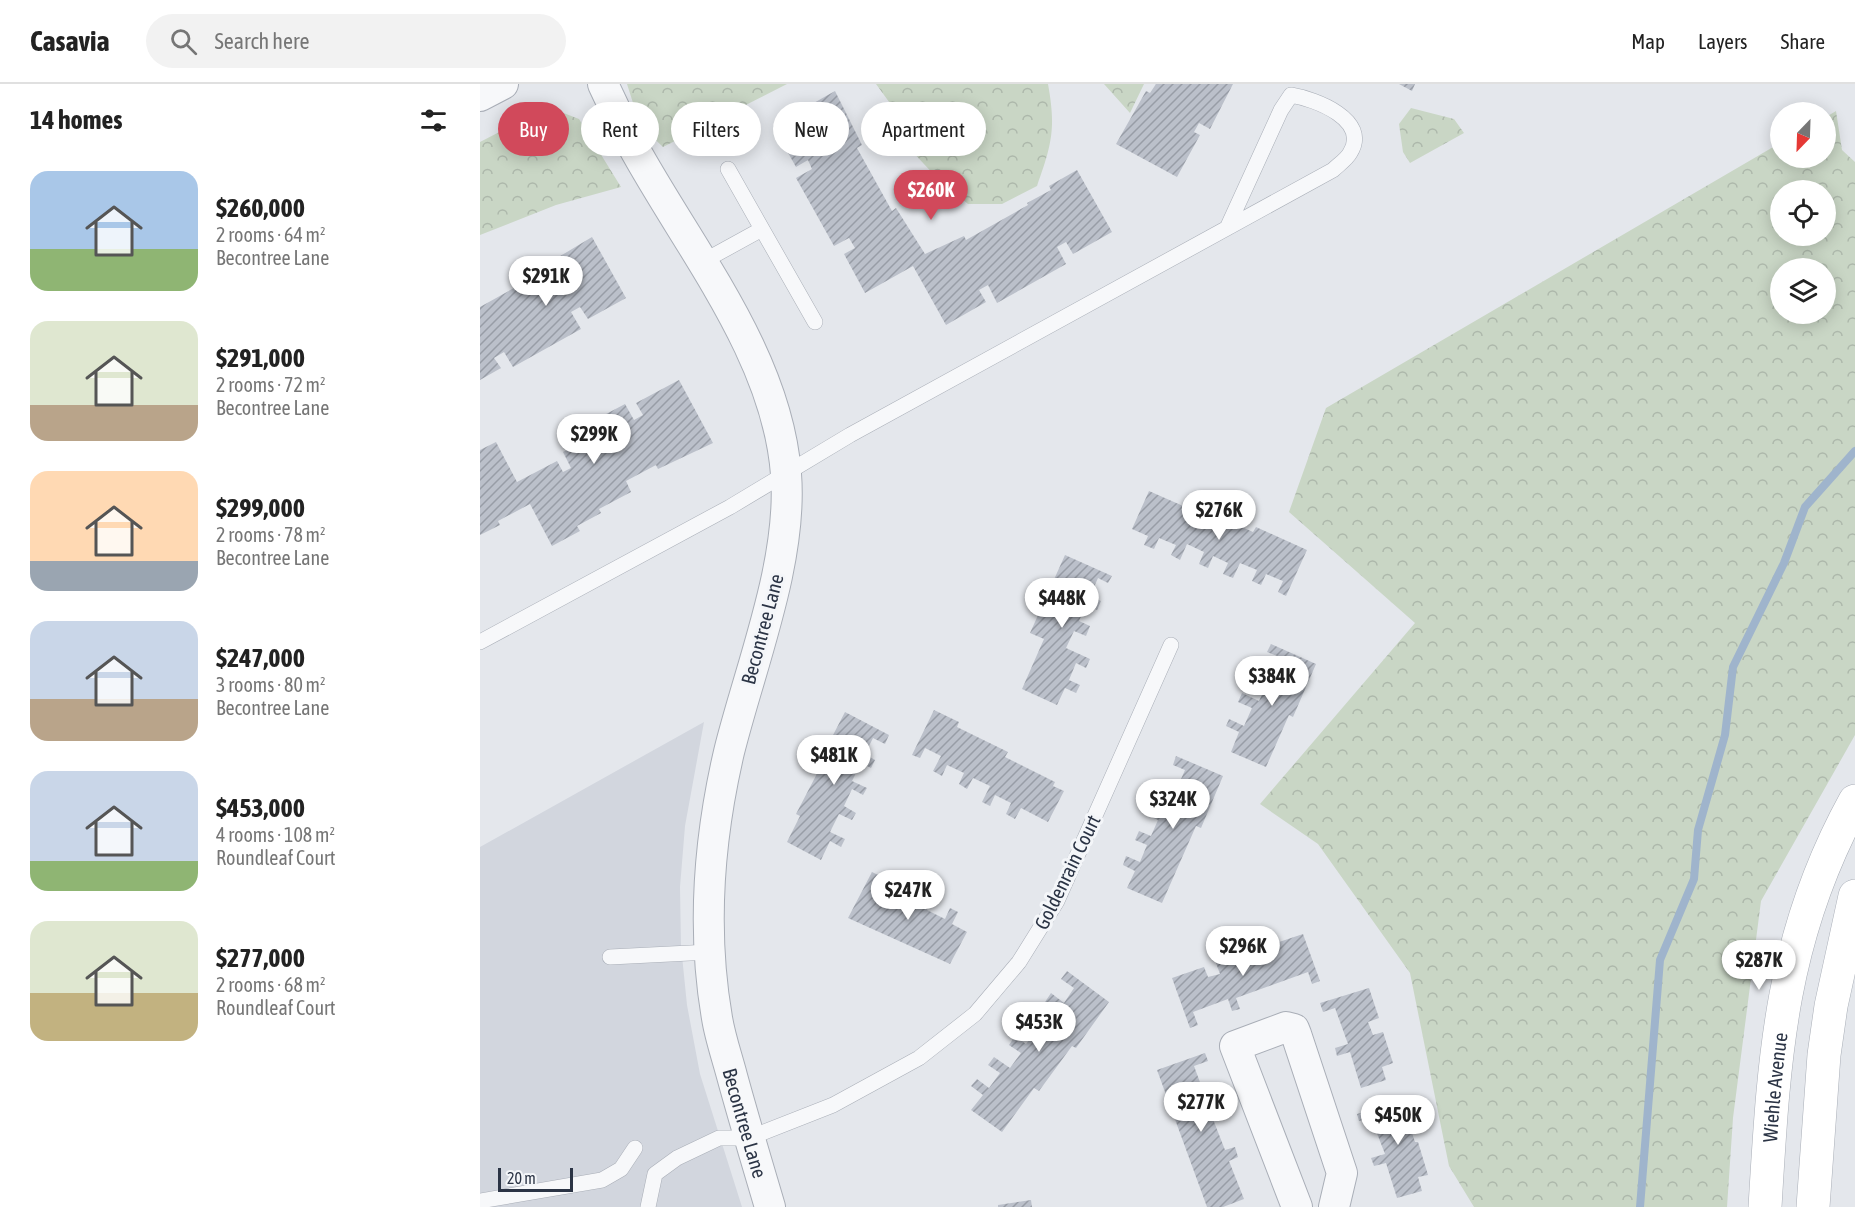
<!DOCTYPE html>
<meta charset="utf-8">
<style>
body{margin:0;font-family:"Asap Condensed",sans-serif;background:#f2f2f2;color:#222;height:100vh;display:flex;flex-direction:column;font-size:22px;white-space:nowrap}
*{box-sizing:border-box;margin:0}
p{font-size:20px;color:#767676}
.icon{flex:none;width:33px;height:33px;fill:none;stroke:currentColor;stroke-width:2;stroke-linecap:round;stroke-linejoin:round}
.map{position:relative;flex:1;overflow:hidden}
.side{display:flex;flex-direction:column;background:#fff;width:480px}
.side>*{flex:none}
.hud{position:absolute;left:18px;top:18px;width:570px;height:54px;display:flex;gap:12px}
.needle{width:39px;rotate:203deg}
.controls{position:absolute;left:1290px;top:18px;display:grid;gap:12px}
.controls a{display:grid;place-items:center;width:66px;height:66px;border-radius:50%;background:#fff;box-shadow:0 3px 15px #0003;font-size:30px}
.scale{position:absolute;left:18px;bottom:15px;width:75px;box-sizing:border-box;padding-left:6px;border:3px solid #2b3445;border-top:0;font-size:16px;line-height:21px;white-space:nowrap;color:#2b3445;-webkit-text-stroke:4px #f4f6f9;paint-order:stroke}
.price{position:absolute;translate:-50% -51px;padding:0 14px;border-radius:21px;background:#fff;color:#222;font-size:20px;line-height:39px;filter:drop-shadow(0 2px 3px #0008)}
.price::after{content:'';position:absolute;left:50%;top:36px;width:18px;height:14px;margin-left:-9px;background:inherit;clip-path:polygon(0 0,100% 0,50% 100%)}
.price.selected{background:#d1495b;color:#fff}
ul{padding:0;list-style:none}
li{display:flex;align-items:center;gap:18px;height:150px;padding:0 30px}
li span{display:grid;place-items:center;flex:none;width:168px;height:120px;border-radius:18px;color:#555}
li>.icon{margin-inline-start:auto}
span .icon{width:72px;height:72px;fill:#fffc;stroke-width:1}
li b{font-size:26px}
h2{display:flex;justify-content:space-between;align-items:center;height:72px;padding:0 30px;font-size:26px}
.chip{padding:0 21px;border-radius:27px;background:#fff;box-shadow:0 3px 15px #0003;font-size:21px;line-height:54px}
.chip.selected{background:#d1495b;color:#fff}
header{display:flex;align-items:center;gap:36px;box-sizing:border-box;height:84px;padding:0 30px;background:#fff;border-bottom:2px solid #e0e0e0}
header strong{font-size:28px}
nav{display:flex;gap:33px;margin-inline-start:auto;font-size:21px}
.search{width:420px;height:54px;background:#f2f2f2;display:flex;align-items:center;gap:15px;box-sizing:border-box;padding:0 21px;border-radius:33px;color:#767676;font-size:22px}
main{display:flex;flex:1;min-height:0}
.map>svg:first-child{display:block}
.built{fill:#d2d6de}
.forest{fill:url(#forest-crowns);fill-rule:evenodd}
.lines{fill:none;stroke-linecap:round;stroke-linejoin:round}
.stream{stroke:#9fb4cc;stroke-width:8}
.building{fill:url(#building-hatch)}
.lane-casing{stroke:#a9aeb7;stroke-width:16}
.street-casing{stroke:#a9aeb7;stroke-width:32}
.secondary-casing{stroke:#a9aeb7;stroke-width:34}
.lane{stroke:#f7f8fa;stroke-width:15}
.street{stroke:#f7f8fa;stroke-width:30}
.secondary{stroke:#fff;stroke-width:33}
.labels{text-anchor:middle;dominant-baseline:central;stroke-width:6;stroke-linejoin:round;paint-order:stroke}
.street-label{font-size:20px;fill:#2b3445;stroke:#f4f6f9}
</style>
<header>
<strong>Casavia</strong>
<div class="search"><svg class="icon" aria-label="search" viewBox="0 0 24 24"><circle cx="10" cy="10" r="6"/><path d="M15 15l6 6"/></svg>Search here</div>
<nav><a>Map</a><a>Layers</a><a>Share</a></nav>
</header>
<main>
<section class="side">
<h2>14 homes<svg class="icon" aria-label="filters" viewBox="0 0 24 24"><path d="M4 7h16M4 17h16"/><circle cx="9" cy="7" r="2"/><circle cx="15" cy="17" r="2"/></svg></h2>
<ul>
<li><span style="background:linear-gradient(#a9c7e8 65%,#8fb573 0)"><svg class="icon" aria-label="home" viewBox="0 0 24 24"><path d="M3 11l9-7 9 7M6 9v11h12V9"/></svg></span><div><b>$260,000</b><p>2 rooms · 64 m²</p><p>Becontree Lane</p></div></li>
<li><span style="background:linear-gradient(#dfe7d0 70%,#b9a48a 0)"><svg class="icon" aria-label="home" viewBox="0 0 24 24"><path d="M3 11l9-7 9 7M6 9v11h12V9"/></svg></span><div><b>$291,000</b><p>2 rooms · 72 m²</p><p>Becontree Lane</p></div></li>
<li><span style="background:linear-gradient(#ffd9b3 75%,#9aa5b1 0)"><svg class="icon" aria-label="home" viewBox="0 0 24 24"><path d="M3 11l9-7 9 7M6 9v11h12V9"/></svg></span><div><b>$299,000</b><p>2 rooms · 78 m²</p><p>Becontree Lane</p></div></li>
<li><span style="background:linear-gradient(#c9d6e8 65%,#b9a48a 0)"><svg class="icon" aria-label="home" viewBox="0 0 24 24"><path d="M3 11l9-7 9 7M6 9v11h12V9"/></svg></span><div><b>$247,000</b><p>3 rooms · 80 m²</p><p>Becontree Lane</p></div></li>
<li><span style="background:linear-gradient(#c9d6e8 75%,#8fb573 0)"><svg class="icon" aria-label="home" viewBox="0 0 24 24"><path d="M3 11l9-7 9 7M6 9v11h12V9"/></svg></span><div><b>$453,000</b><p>4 rooms · 108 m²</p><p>Roundleaf Court</p></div></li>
<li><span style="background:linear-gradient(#dfe7d0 60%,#c2b280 0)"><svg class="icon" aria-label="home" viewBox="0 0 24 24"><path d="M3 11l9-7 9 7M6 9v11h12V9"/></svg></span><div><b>$277,000</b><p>2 rooms · 68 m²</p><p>Roundleaf Court</p></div></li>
</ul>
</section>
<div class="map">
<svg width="1375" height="1123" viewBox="0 0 1375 1123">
<defs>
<pattern id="forest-crowns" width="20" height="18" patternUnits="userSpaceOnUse" patternTransform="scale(1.5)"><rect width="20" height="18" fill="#c9d6c5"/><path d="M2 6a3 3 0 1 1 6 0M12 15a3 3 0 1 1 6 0" fill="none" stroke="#adb8ab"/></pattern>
<pattern id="building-hatch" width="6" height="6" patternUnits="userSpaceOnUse" patternTransform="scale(1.5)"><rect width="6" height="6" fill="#bbc0ca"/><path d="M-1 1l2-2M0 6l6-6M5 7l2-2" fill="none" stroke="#989da6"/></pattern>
</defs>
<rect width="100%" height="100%" fill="#e4e7ec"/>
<!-- built -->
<path class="built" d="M 224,638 L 205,742 L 200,803 L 201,862 L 207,921 L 220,990 L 262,1123 L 0,1123 L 0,763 Z"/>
<!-- forest -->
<path class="forest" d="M 147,0 L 307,0 L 183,63 L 160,41 Z
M 396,0 L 568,0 C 576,44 572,60 557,102 L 522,120 L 488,120 L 458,95 L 429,64 L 412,22 Z
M 624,0 L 664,0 L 650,29 Z
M 68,23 L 99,35 L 141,103 L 76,121 L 0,151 L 0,58 Z
M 931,24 L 974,35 L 984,49 L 930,79 L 923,68 L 919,40 Z
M 1356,27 L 1362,66 L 1375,78 L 1375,651 L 1281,817 L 1253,1034 L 1247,1123 L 994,1123 L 969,1082 L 930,889 L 838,760 L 780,720 L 935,539 L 809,428 L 846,324 L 1300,59 L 1300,74 L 1346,74 L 1346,33 ZM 1300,106 L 1346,106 L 1346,152 L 1300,152 ZM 1300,184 L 1346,184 L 1346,230 L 1300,230 Z"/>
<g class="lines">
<!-- stream -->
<path class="stream" d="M 1160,1123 L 1180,876 L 1214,795 L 1218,746 L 1245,651 L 1253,583 L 1304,479 L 1325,423 L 1375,367"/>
</g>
<!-- building -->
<path class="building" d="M 676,0 L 753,0 L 730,45 L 719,39 L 714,48 L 720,51 L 697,93 L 636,60 L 666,7 L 670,9 Z
M 919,0 L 935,0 L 932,7 Z
M 355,7 L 382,61 L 377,64 L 412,127 L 416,124 L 445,170 L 484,152 L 486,156 L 548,121 L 547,119 L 571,106 L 569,102 L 597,86 L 632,148 L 593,170 L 586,158 L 577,163 L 586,180 L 517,219 L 508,201 L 499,206 L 506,218 L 466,241 L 433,182 L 385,209 L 364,170 L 375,164 L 369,154 L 354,162 L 316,94 L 332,85 L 328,76 L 316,83 L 293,42 Z
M 112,153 L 146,214 L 108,235 L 100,223 L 91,228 L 101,245 L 33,283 L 24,268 L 14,274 L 21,284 L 0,296 L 0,223 L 64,187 L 62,183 Z
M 199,296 L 233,359 L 178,385 L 176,381 L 146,397 L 151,408 L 119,425 L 121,429 L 97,442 L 100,447 L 72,462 L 50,420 L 18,437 L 20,441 L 0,451 L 0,366 L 16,358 L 37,398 L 77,377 L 83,388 L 91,384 L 83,368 L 118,350 L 111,338 L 145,320 L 154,336 L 163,331 L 156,319 Z
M 669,407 L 719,429 L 721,425 L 773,448 L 776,443 L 827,466 L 806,512 L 798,508 L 803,497 L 786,490 L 781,501 L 772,497 L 777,486 L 760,479 L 753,494 L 743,490 L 748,479 L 733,472 L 728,484 L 719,480 L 724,468 L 707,460 L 700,476 L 691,471 L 696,461 L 679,454 L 674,465 L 664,461 L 668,452 L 652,445 Z
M 585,471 L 632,492 L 628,499 L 618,494 L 610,512 L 621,517 L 617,526 L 606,521 L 599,537 L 610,542 L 606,552 L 594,547 L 586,564 L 610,575 L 606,584 L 596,579 L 589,596 L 600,601 L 596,609 L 585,604 L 577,621 L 542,605 L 564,555 L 550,549 Z
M 791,560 L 836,580 L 813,633 L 809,631 L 786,683 L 751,668 L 759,648 L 746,642 L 749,635 L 764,642 L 772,624 L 758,618 L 762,609 L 779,617 L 787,600 L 775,595 L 779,585 L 792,591 L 800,573 L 787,568 Z
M 454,626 L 479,638 L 477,643 L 528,668 L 525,673 L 575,698 L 573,702 L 584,707 L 568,738 L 541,724 L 535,735 L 526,730 L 531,719 L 515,711 L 510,722 L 502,718 L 510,702 L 493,694 L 487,705 L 479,700 L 484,689 L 467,681 L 462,692 L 453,687 L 461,672 L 445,664 L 440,674 L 432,671 Z
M 365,628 L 409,651 L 405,660 L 393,654 L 385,670 L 395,676 L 391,684 L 381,679 L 372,697 L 387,704 L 383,711 L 372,705 L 364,722 L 376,729 L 372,736 L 359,730 L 350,748 L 365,755 L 361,763 L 350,757 L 341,776 L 307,758 L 320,732 L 316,730 L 342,680 L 339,678 Z
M 696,672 L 743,692 L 721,744 L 716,742 L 682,819 L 647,804 L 655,787 L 643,781 L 646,772 L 660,778 L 667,761 L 655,756 L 659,747 L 671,752 L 678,736 L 667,731 L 671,722 L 687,729 L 694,713 L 681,707 L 686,696 L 698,702 L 705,686 L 693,681 Z
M 392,788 L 400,792 L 395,803 L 412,812 L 417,801 L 425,805 L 419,816 L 436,825 L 443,810 L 452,815 L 447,826 L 465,835 L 470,824 L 478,828 L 472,840 L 487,848 L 470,880 L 368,834 Z
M 823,850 L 840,897 L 832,900 L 828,888 L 756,914 L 760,925 L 752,927 L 748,915 L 713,928 L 718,941 L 710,944 L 692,894 L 724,883 L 728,893 L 740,890 L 736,879 L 766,869 L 770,881 L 797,871 L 793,860 Z
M 587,887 L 629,918 L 596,964 L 592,962 L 559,1007 L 554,1004 L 522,1048 L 491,1026 L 503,1011 L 491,1002 L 497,995 L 509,1004 L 520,989 L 508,981 L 514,973 L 530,984 L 541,969 L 529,961 L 535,952 L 546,960 L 556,947 L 545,939 L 552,929 L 568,940 L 577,927 L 565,918 L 571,909 L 584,919 L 594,904 L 581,895 Z
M 889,904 L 899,934 L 888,938 L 893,951 L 903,948 L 913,979 L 902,983 L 906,996 L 881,1004 L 870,968 L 857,972 L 855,964 L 868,960 L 855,924 L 843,928 L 840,919 Z
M 725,969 L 728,977 L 714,982 L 728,1020 L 739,1016 L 743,1025 L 731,1030 L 745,1066 L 755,1063 L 758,1073 L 749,1077 L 764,1115 L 743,1123 L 727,1123 L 677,986 Z
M 927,1015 L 935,1045 L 931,1046 L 935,1058 L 938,1058 L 948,1091 L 938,1093 L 942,1107 L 917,1114 L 906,1079 L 894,1082 L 891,1074 L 905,1070 L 891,1034 L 879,1037 L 877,1030 Z
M 551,1116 L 552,1123 L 518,1123 L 518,1121 Z"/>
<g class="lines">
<defs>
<path id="lane" d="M 248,85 L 282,145
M 222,178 L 282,145 L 335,238
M 0,558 L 250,423 L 370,351 L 853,86 C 858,81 867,75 870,69 C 891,36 835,15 811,11 L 801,26 L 748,142
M 130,873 L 230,868
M 0,1117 L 122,1096 L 141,1085 L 155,1064
M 168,1123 L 175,1090 L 197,1074 L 239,1054 L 269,1054 L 353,1021 L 439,974 L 495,930 L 539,878 L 577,817 L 691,561"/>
<g id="street">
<path id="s1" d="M 123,0 C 133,21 143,43 154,64 C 210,166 297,271 306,390 C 313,478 270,583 249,668 C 229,754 222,847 237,934 C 240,953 247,973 252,992 C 264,1036 277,1079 290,1123"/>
<path d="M 0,12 L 23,0"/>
<path d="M 817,1123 L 755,962 L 806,943 L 814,945 L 816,950 L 862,1089 L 854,1123"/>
</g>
<g id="secondary">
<path id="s2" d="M 1285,1123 C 1294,973 1300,853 1375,717"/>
<path d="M 1333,1123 L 1344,971 L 1351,922 L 1375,812"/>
</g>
</defs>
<!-- lane casing -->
<use href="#lane" class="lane-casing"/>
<!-- street casing -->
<use href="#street" class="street-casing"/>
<!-- secondary casing -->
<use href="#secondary" class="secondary-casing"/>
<!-- lane -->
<use href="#lane" class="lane"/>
<!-- street -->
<use href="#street" class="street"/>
<!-- secondary -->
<use href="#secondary" class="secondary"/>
</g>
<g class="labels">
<!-- street labels -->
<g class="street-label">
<text transform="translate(282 545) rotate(-75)">Becontree Lane</text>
<text transform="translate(587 788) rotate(-64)">Goldenrain Court</text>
<text stroke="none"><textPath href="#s2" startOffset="120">Wiehle Avenue</textPath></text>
<text stroke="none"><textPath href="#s1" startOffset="1096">Becontree Lane</textPath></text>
</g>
</g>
</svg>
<div class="controls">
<a><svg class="needle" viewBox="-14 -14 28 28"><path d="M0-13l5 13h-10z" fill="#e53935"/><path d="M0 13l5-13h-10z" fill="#767676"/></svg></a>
<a><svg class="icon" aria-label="locate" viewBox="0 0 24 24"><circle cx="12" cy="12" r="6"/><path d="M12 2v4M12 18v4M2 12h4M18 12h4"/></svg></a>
<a><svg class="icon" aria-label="layers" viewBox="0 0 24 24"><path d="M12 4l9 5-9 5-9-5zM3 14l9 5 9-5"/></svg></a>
</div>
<div class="scale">20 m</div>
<b class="price selected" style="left:451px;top:137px">$260K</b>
<b class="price" style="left:66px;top:223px">$291K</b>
<b class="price" style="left:114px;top:381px">$299K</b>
<b class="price" style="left:739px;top:457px">$276K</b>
<b class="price" style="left:582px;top:545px">$448K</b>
<b class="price" style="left:792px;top:623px">$384K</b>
<b class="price" style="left:354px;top:702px">$481K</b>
<b class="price" style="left:693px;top:746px">$324K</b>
<b class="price" style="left:428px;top:837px">$247K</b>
<b class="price" style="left:763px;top:893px">$296K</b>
<b class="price" style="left:1279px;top:907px">$287K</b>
<b class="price" style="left:559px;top:969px">$453K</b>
<b class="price" style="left:721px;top:1049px">$277K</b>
<b class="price" style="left:918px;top:1062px">$450K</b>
<div class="hud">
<a class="chip selected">Buy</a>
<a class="chip">Rent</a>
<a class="chip">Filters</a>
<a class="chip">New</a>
<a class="chip">Apartment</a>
</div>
</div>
</main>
